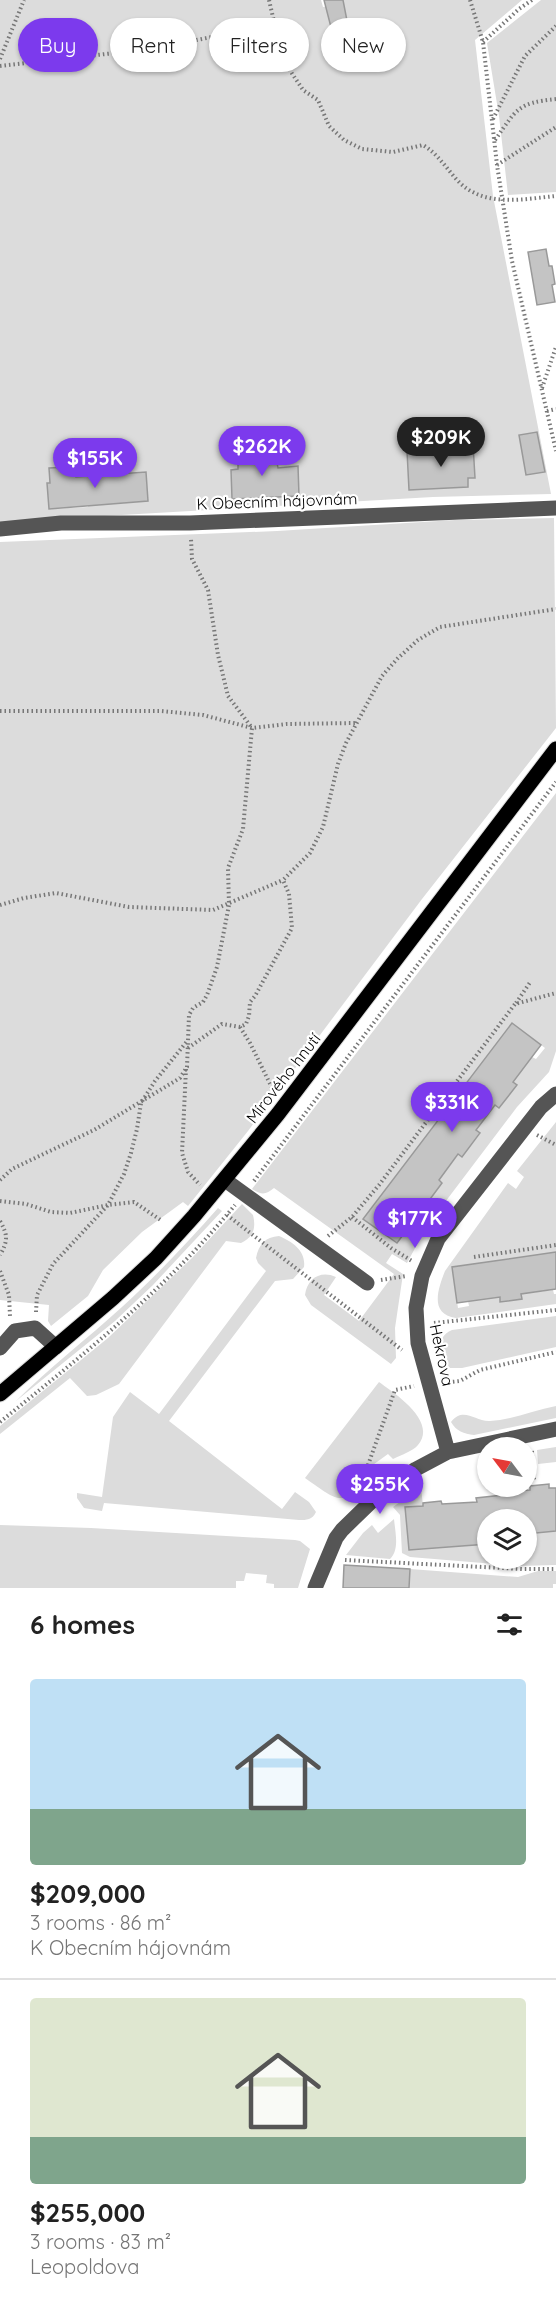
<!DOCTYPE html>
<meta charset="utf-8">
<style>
body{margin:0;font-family:Quicksand,sans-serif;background:#f6f6f6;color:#222;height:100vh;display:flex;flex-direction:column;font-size:22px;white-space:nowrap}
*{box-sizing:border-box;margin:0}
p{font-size:20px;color:#767676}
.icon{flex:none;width:33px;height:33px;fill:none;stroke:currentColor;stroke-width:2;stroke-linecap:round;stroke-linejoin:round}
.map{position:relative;height:1588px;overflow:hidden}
.panel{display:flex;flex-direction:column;background:#fff;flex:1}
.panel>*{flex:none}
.banner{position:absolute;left:18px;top:18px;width:520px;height:54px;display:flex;gap:12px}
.needle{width:39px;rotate:302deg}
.controls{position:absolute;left:477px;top:1437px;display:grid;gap:12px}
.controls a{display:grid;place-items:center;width:60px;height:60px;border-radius:50%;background:#fff;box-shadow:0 2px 4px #0004;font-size:30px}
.price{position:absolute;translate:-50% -51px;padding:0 14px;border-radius:21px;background:#7c3aed;color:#fff;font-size:20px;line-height:39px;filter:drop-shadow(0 2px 3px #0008)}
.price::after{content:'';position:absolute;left:50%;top:36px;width:18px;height:14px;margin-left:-9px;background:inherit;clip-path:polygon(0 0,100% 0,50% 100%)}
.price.selected{background:#222;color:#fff}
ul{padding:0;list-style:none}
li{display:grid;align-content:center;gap:12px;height:318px;padding:0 30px}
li+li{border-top:2px solid #e0e0e0}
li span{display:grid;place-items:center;height:186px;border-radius:6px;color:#555}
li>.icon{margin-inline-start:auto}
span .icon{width:108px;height:108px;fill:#fffc;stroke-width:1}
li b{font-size:26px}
h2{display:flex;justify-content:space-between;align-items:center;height:72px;padding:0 30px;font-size:26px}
.chip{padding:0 21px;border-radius:27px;background:#fff;box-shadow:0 2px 4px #0004;font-size:21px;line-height:54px}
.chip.selected{background:#7c3aed;color:#fff}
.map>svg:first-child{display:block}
.green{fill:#dcdcdc;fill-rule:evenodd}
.building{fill:#c4c4c4;stroke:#999;stroke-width:1.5}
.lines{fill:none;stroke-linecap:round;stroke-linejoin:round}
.major-casing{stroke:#dbdbdb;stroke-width:17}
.path{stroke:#777;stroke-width:4;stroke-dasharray:1.5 3;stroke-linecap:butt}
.minor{stroke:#555;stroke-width:15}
.major{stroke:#000;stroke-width:15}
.labels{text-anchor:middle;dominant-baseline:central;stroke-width:4.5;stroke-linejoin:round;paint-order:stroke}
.street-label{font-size:16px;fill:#000;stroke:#fff}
</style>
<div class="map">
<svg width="556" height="1588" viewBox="0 0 556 1588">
<rect width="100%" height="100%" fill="#fff"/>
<!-- green -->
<path class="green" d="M 0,0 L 321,0 L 323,7 L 343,3 L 343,0 L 522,0 L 475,40 L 493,196 L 551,494 L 433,497 L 0,522 ZM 537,432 L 544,471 L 526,474 L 519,435 ZM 473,445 L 475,478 L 468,478 L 468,487 L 410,490 L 443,446 ZM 69,467 L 70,474 L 76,474 L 77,482 L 87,482 L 88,507 L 49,509 L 47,484 L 50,483 L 49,468 ZM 267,468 L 278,468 L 232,499 L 231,470 ZM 146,472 L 148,501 L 113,504 L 102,475 Z
M 541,0 L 556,0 L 556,192 L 508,195 L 499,116 L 487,43 Z
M 554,518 L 556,728 L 422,899 L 248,1131 L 188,1206 L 183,1202 L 142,1232 L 103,1270 L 88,1296 L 51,1326 L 48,1321 L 49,1305 L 0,1300 L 0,542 L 277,531 L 455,520 Z
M 556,793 L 556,1051 L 549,1072 L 517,1107 L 427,1226 L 407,1263 L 392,1254 L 386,1263 L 403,1274 L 395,1328 L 396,1358 L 391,1364 L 311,1305 L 305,1295 C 307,1278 321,1270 336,1277 L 324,1295 L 359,1321 L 394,1274 L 274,1188 C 266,1195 261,1195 252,1189 ZM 512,1023 L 545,1048 L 536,1059 L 532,1057 L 513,1082 L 517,1085 L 499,1108 L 495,1105 L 476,1130 L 480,1134 L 462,1157 L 458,1155 L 439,1180 L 442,1183 L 425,1206 L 421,1203 L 402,1228 L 406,1231 L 396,1243 L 363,1219 Z
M 556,1122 L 556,1252 L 452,1267 L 458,1308 L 469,1306 L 468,1301 L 500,1297 L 501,1302 L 522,1299 L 521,1294 L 553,1290 L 554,1294 L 556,1294 L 556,1304 L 456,1318 C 429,1314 438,1289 445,1271 L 508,1183 L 516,1189 L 524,1177 L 517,1171 Z
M 242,1204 L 253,1215 C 256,1228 254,1237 241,1243 L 226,1241 L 119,1384 L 96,1395 L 87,1396 L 70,1378 L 0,1434 L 0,1426 L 108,1338 L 192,1258 Z
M 218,1208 L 222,1211 L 153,1285 L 115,1321 L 16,1401 C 50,1367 87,1339 122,1307 C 156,1276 188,1242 218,1208 Z
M 279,1236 C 293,1242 306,1251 304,1267 L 293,1279 L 275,1281 L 169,1421 L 282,1509 L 295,1492 L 309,1502 L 316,1512 C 312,1520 307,1520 299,1520 L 104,1503 L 102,1511 L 84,1508 L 77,1498 L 77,1493 L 102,1497 L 113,1417 L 130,1392 L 159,1414 L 266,1271 L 258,1263 L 256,1258 C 259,1244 265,1237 279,1236 Z
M 556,1316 L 556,1347 L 462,1368 L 450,1368 L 442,1360 C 440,1347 438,1336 452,1330 Z
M 379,1382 C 394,1393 438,1421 418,1445 C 413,1451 401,1455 393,1459 L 388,1454 L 370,1467 L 374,1473 C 339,1505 345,1506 305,1478 Z
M 556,1406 L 556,1418 L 474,1435 C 464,1434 456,1431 451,1422 C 464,1406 475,1422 490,1421 C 512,1420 534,1410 556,1406 Z
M 556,1447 L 556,1462 L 538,1464 L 537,1450 Z
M 421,1487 L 423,1506 L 487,1544 L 488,1558 L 526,1558 L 527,1534 L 556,1531 L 556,1565 L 518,1566 L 410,1557 L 402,1553 L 400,1515 L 393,1507 Z
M 394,1519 C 395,1531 400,1550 390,1559 L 346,1555 L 363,1533 L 372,1525 L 378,1533 Z
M 0,1525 L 91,1528 L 295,1540 L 300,1541 L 310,1549 L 298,1588 L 274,1588 L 274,1584 L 266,1583 L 267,1575 L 246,1573 L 244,1581 L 236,1581 L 236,1588 L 0,1588 Z
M 410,1569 L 518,1577 L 538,1571 L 556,1571 L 556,1584 L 553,1584 L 553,1588 L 409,1588 Z"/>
<!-- building -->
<path class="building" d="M 324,0 L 343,0 L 349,31 L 333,35 Z
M 546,249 L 549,266 L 552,266 L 555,284 L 552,285 L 555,302 L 537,305 L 528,252 Z
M 537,432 L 545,472 L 526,475 L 519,435 Z
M 473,444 L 475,478 L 468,478 L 468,487 L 409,490 L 407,451 Z
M 238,449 L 266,449 L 267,463 L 277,462 L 278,468 L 298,466 L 299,496 L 232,499 L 231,470 L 238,469 Z
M 69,467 L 70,474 L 76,473 L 76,477 L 146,472 L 148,501 L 49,509 L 47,483 L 50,483 L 49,468 Z
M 512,1023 L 541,1045 L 513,1082 L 517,1085 L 499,1108 L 495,1105 L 476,1130 L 480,1133 L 462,1157 L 458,1154 L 439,1180 L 442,1183 L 425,1206 L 421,1203 L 402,1228 L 406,1231 L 397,1243 L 363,1219 Z
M 556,1252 L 556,1289 L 521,1294 L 522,1299 L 500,1302 L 500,1297 L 457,1303 L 452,1267 Z
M 549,1484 L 549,1488 L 556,1488 L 556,1531 L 526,1534 L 526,1520 L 488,1520 L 488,1544 L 409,1550 L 405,1507 L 423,1506 L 423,1503 L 441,1501 L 442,1504 L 477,1502 L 476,1498 L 513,1494 L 513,1491 L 530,1490 L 530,1486 Z
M 344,1565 L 410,1569 L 409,1588 L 343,1588 Z"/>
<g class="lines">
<defs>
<path id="major" d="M 0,1394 L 113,1298 L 156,1258 L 194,1216 L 278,1114 L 556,749"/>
</defs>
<!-- major casing -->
<use href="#major" class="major-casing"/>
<!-- path -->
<path class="path" d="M 269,0 L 279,43 L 289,69 L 303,90 L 318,100 L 329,126 L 344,140 L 362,149 L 393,152 L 423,145 C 438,154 446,168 458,181 C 484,208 523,199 556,196
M 470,0 L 483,42 L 497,165 L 512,261 L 556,451
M 483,42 L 519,9 L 532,0
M 0,59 L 24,0
M 0,66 L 150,49 L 274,25
M 493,119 L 525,56 L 556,26
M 495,140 C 517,109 517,103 556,99
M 497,165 L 556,127
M 542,388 L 556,347
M 547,411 L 556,409
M 0,711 L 161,711 L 203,715 L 252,728 L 287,724 L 356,723
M 0,905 L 24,898 L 56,893 L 129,907 L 213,910 L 283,880
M 516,1003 L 531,981
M 240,1027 L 250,1043 L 274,1092
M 188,1048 L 222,1024 L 240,1027 L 246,1024 L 249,1016 L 250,1002 L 255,996 L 292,928 L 289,894 L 283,880 L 310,853 L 323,827 L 338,764 L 346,743 L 382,676 L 398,658 L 418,640 L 440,627 L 556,609
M 186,1069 L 182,1153 L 188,1172 L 200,1185
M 537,1135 L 556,1145
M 0,1180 L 12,1169 L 94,1130 L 180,1078 L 187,1067 L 189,1015 L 193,1008 L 203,1002 L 207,995 L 217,967 L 229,905 L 228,868 L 243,829 L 252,728 L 228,696 L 218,655 L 208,590 L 192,559 L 191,539
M 254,1181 L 556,782
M 0,1201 L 26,1204 L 51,1212 L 70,1213 L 108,1205 L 134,1202 L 162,1221
M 227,1215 L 402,1350
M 352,1217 L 391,1248 L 412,1261
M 0,1221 C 8,1235 8,1241 0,1255
M 328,1236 L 352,1217 L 379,1185 L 515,1004 L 556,993
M 474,1257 L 556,1245
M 0,1271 L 9,1295 L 10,1316
M 381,1280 L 406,1276
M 36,1312 L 37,1295 L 53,1264 L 108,1205 L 124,1174 L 131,1153 L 137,1129 L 141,1103 L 155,1081 L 188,1040
M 434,1323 L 556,1310
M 446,1377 L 451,1382 L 460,1381 L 480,1370 L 556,1352
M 0,1422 C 83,1355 167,1288 235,1205
M 532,1451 L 534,1480
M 363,1487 L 368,1465 L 395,1390 L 414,1386
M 345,1560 L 522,1569 L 556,1569"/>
<!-- minor -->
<path class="minor" d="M 0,529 L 61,523 L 190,523 L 556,508
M 225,1180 L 367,1283
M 0,1348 L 15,1331 L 35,1328 L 56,1347
M 448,1452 L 418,1343 L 416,1308 L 422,1276 L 438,1239 L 541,1107 L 556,1094
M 315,1588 L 336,1538 L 342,1530 L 376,1497 L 416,1469 L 448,1452 L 556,1429"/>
<!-- major -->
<use href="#major" class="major"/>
</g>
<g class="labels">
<!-- street labels -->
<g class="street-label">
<text transform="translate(277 501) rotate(-2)">K Obecním hájovnám</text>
<text transform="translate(283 1078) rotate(-52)">Mírového hnutí</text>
<text transform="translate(442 1355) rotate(78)">Hekrova</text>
</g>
</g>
</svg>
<div class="controls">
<a><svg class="needle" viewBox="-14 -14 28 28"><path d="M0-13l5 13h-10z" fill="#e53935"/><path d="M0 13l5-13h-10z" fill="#767676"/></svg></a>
<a><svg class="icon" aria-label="layers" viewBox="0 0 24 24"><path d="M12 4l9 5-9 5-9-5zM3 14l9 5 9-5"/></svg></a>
</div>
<b class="price selected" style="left:441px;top:468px">$209K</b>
<b class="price" style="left:262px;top:477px">$262K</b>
<b class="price" style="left:95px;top:489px">$155K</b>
<b class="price" style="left:452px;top:1133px">$331K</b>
<b class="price" style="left:415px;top:1249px">$177K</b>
<b class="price" style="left:380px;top:1515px">$255K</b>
<div class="banner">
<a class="chip selected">Buy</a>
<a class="chip">Rent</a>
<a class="chip">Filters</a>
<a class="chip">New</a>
</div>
</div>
<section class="panel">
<h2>6 homes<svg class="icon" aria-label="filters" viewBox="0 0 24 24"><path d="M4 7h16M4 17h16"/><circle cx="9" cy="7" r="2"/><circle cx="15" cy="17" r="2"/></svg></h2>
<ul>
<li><span style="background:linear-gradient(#bfe0f5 70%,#7fa58c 0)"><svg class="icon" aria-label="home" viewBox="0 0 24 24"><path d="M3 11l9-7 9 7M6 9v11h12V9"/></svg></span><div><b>$209,000</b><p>3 rooms · 86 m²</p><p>K Obecním hájovnám</p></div></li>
<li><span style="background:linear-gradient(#dfe7d0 75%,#7fa58c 0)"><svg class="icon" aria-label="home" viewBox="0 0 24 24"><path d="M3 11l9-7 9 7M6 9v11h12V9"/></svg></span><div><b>$255,000</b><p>3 rooms · 83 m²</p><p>Leopoldova</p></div></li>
</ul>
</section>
